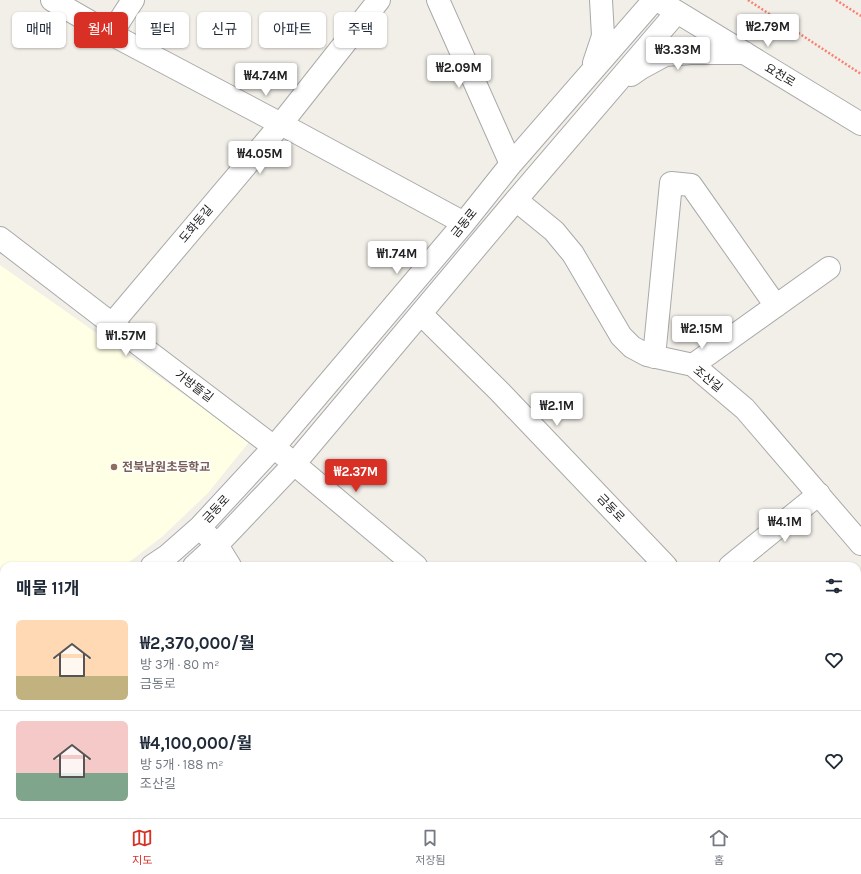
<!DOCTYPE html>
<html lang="ko">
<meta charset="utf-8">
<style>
body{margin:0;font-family:Karla,"Noto Sans KR",sans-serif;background:#f2f2f3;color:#1f2937;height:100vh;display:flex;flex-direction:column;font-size:15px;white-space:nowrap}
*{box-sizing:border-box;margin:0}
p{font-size:13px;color:#747a83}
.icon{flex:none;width:22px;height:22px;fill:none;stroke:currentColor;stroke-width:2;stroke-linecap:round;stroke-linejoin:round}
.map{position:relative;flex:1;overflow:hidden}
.sheet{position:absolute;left:0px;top:562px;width:861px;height:256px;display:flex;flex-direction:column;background:#fff;border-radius:12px 12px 0 0;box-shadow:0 1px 3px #0004}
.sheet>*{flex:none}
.banner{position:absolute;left:12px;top:12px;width:400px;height:36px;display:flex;gap:8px}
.price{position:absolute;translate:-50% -34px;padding:0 9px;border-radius:4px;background:#fff;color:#222;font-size:13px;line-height:26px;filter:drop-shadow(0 1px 2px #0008)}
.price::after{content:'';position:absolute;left:50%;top:24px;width:12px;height:9px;margin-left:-6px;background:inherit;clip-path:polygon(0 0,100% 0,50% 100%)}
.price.on{background:#d93025;color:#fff}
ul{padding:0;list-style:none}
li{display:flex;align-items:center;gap:12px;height:100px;padding:0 16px}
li+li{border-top:1px solid #e0e1e3}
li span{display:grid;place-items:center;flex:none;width:112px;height:80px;border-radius:6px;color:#555}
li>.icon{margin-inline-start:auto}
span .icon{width:48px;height:48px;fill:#fffc;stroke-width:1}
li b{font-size:17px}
h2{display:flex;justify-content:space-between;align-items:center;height:48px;padding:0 16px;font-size:17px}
.pill{padding:0 14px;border-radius:6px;background:#fff;box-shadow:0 1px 3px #0004;font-size:14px;line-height:36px}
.pill.on{background:#d93025;color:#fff}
.tab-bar{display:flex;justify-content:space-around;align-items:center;height:56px;border-top:1px solid #e0e1e3;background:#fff;font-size:11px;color:#747a83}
.tab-bar a{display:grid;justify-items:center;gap:2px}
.tab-bar .on{color:#d93025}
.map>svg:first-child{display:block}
.residential{fill:#e0dfdf}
.education{fill:#ffffe5}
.farmland{fill:#eef0d5}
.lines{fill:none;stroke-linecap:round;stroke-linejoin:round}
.minor-casing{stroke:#a9a9a9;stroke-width:24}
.path{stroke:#fa8072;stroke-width:2.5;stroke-dasharray:2 2;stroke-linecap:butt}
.minor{stroke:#fff;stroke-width:22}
.education-dot{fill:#8d6e63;stroke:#fff;stroke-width:1.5}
.labels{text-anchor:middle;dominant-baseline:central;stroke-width:3;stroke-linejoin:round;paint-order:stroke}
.street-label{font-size:12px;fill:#222;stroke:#fff}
.education-label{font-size:12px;font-weight:bold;fill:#785e54;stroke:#fff;text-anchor:start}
</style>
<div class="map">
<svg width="861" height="818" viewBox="0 0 861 818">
<rect width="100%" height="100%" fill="#f2efe9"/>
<!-- residential -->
<path class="residential" d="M 404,814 L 839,814 L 841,818 L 406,818 Z"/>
<!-- education -->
<path class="education" d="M 0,265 L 250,441 L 208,493 L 163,536 L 124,566 L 4,566 L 4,644 L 0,646 Z"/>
<!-- farmland -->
<path class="farmland" d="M 4,746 L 4,814 L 251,814 L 266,818 L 0,818 L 0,749 Z"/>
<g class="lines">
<defs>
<path id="minor" d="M 52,0 L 111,34 L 281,124 L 464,223
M 438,0 L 511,164
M 664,4 L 861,124
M 111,34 L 133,0
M 594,63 L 603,36 L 601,0
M 631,75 L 641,68 L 665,55 L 691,53 L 745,53
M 516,200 L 554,231 L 573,254 L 621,336 L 632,347 L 647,355 L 693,365 L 745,409 L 861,544
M 0,238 L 112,324 L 274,447 L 416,566
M 421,314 L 499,391 L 666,566
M 112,324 L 281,124 L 379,0
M 654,357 L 671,183 L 691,185 L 776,306
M 693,365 L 829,268
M 207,535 L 217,545 L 230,566
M 152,566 L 167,556 L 200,527 L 274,447 L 464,223 L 511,164 L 654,0
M 194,566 L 217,545 L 295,463 L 516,200 L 677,12
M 730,566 L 819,494
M 0,666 L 4,664
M 0,697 L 4,695
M 857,811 L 861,818
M 381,814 L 384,818"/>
</defs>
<!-- minor casing -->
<use href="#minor" class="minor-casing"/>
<!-- path -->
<path class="path" d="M 748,0 L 861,74
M 836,0 L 861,16"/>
<!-- minor -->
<use href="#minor" class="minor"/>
</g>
<!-- markers -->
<circle class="education-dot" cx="114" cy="467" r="4"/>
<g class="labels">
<!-- street labels -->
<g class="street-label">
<text transform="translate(780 75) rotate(31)">요천로</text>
<text transform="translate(464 223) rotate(-51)">금동로</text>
<text transform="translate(196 224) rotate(-50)">도화동길</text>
<text transform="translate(708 379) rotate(39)">조산길</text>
<text transform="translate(194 386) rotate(37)">가방뜰길</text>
<text transform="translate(611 508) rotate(46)">금동로</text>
<text transform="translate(216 509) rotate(-47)">금동로</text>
</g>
<!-- education labels -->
<g class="education-label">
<text x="122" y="467">전북남원초등학교</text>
</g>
</g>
</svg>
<b class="price" style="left:768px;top:48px">₩2.79M</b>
<b class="price" style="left:678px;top:71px">₩3.33M</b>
<b class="price" style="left:459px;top:89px">₩2.09M</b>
<b class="price" style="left:266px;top:97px">₩4.74M</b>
<b class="price" style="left:260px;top:175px">₩4.05M</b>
<b class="price" style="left:397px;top:275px">₩1.74M</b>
<b class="price" style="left:702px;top:350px">₩2.15M</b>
<b class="price" style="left:126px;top:357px">₩1.57M</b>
<b class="price" style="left:557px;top:427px">₩2.1M</b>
<b class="price on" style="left:356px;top:493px">₩2.37M</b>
<b class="price" style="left:785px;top:543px">₩4.1M</b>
<div class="banner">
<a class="pill">매매</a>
<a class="pill on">월세</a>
<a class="pill">필터</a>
<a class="pill">신규</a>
<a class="pill">아파트</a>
<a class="pill">주택</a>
</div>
<section class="sheet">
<h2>매물 11개<svg class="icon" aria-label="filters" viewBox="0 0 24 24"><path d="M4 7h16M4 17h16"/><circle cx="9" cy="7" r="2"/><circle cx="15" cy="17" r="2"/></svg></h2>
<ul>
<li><span style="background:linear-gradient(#ffd9b3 70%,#c2b280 0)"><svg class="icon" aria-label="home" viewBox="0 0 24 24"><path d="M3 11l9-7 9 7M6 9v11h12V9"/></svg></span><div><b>₩2,370,000/월</b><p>방 3개 · 80 m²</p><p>금동로</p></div><svg class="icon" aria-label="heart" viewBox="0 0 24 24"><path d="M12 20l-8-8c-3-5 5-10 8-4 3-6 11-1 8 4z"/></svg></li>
<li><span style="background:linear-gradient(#f6c9c9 65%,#7fa58c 0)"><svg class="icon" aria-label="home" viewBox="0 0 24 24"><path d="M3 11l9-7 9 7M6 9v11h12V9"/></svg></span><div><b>₩4,100,000/월</b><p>방 5개 · 188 m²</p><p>조산길</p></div><svg class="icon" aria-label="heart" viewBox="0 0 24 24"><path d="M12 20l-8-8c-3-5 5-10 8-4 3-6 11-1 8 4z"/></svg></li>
</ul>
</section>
</div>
<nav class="tab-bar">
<a class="on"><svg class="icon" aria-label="map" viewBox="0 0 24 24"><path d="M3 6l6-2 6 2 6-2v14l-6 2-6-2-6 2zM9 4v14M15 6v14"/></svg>지도</a>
<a><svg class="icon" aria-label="saved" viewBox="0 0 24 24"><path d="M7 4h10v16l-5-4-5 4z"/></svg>저장됨</a>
<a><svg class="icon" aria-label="home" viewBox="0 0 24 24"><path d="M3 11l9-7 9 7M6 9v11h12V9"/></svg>홈</a>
</nav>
